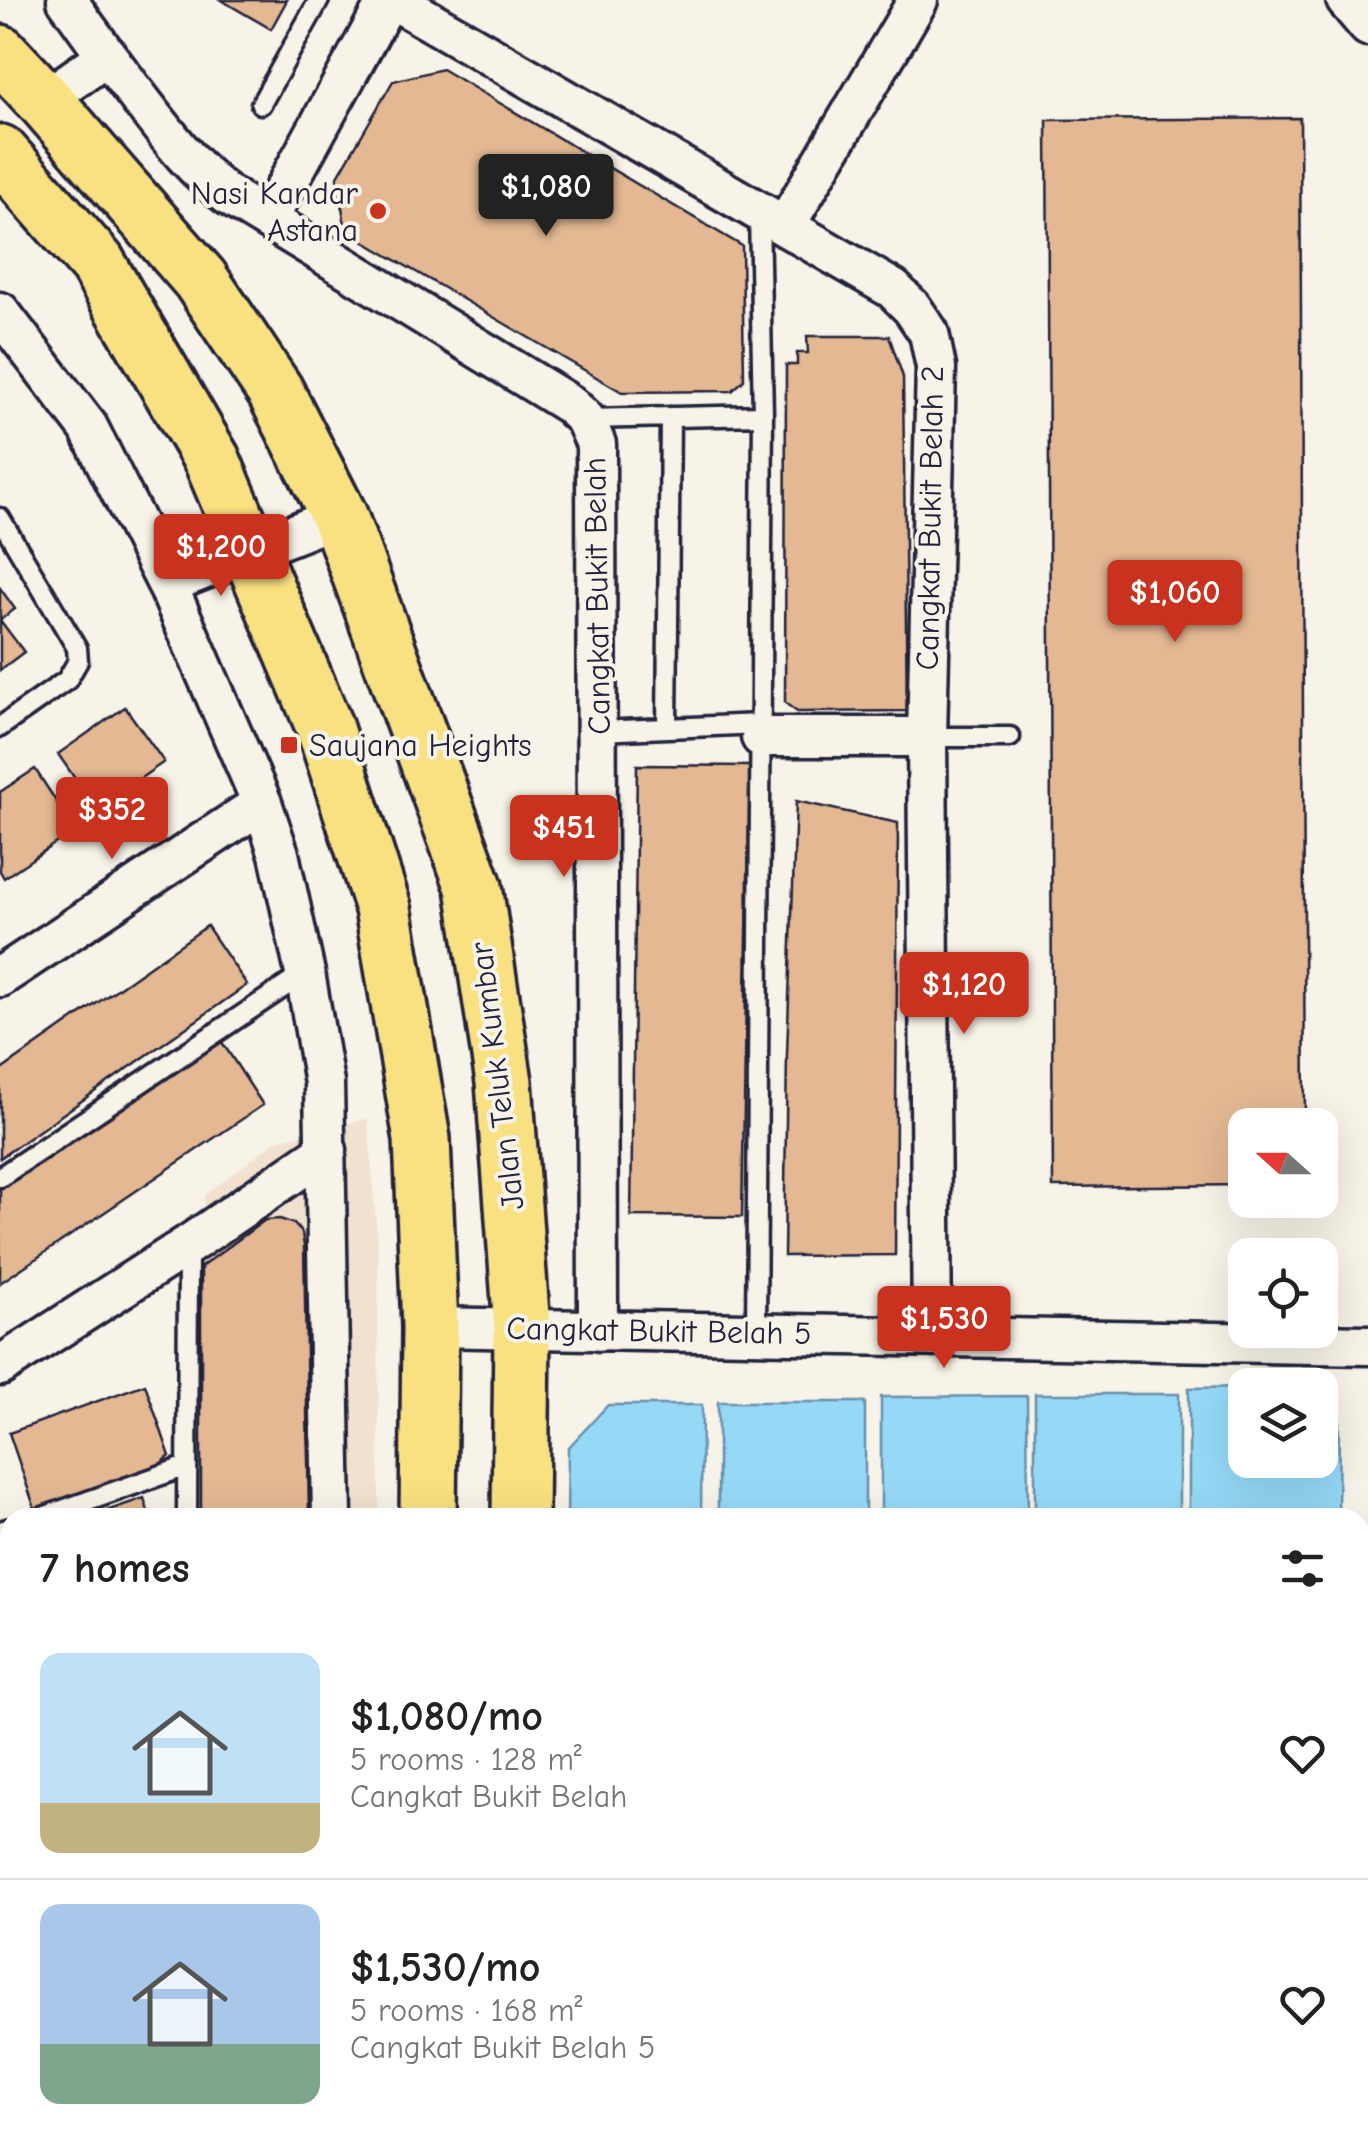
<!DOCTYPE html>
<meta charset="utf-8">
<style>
body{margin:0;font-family:"Comic Neue",sans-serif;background:#f6f6f6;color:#222;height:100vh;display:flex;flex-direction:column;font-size:38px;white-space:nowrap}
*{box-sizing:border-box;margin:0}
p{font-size:32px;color:#767676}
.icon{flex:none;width:55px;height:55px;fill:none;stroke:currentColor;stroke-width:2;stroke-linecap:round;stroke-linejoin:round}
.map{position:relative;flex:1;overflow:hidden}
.panel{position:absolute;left:0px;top:1508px;width:1370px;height:642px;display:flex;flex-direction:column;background:#fff;border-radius:30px 30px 0 0;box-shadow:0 10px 40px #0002}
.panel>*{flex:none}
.needle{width:65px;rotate:291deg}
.tools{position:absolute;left:1228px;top:1108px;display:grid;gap:20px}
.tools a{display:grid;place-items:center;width:110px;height:110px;border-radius:20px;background:#fff;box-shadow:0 10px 40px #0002;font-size:50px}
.price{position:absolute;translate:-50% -85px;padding:0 22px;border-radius:10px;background:#c8321e;color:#fff;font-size:32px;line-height:65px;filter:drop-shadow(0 2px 5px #0008)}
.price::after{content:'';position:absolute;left:50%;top:60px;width:30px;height:22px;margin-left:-15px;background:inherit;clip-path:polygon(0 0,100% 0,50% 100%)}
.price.selected{background:#222;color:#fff}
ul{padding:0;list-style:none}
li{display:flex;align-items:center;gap:30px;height:250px;padding:0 40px}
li+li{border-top:2px solid #e0e0e0}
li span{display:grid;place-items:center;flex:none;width:280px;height:200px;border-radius:20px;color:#555}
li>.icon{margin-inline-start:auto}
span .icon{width:120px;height:120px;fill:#fffc;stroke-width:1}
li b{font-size:42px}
h2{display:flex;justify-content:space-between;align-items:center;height:120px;padding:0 40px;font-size:42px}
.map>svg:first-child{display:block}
.built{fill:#f1e1ce}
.water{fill:#95d9f7;stroke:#6790ac;stroke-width:2.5}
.building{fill:#e3b893;stroke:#22223b;stroke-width:2.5}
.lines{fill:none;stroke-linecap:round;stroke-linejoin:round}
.lane-casing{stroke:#22223b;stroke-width:25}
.street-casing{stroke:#22223b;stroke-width:45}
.highway-casing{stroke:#22223b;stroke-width:62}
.lane{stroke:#f7f3e8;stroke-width:18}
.street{stroke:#f7f3e8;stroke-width:38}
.highway{stroke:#f9e181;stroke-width:55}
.poi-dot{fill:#c8321e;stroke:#f7f3e8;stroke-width:4}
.labels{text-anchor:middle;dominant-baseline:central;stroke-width:8;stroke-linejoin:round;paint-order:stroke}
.poi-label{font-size:32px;fill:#22223b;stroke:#f7f3e8;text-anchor:end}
.street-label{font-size:32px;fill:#22223b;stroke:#f7f3e8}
</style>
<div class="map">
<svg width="1368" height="2149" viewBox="0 0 1368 2149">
<rect width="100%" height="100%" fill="#f7f3e8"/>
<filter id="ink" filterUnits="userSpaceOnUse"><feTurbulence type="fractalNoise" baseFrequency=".01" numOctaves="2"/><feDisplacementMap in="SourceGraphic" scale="20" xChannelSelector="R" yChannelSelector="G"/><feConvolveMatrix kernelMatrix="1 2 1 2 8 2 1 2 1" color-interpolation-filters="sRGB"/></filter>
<g filter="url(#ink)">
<!-- built -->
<path class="built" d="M 368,1119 L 378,1251 L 379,1517 L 201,1518 L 201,1267 L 205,1195 L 277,1140 Z"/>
<!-- water -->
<path class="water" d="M 1245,1387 L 1245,1460 L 1320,1460 L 1320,1401 L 1339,1420 L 1338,1517 L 1189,1517 L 1189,1388 Z
M 1035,1394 L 1179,1394 L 1179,1517 L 1035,1517 Z
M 1027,1396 L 1028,1517 L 881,1517 L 881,1397 Z
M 718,1402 L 865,1402 L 865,1517 L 718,1517 Z
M 608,1405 L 702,1405 L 701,1517 L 567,1517 L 568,1448 Z"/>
<!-- building -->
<path class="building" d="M 221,0 L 287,0 L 271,29 Z
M 442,69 L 742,246 L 744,380 L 732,391 L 622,392 L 346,231 L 337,178 L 393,81 Z
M 1300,118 L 1305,1125 L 1245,1125 L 1245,1185 L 1053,1187 L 1047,120 Z
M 807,336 L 889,336 L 903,377 L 907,711 L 797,712 L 785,703 L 786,365 L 797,365 L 797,353 L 808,353 Z
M 0,588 L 15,609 L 0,620 L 24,652 L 0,670 Z
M 125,707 L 164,762 L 96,809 L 58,754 Z
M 637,765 L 750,766 L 742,1217 L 631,1216 Z
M 35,769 L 75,830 L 4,878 L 0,871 L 0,792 Z
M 796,801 L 898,823 L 895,1255 L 784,1256 L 787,1054 Z
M 207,926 L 247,985 L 0,1158 L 0,1071 Z
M 220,1039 L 263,1105 L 0,1283 L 0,1189 Z
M 280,1219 L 294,1224 L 302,1233 L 304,1246 L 309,1514 L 306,1518 L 201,1518 L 201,1267 L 265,1220 Z
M 145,1384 L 170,1456 L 160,1464 L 35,1509 L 9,1433 Z
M 144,1498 L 150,1518 L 86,1518 Z
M 10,1543 L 10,1626 L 0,1629 L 0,1547 Z
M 10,1767 L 10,1844 L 0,1848 L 0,1770 Z
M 795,2140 L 1195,2140 L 1195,2149 L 795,2149 Z"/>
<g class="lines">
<defs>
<path id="lane" d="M 261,104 L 319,0
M 585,419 L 763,415
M 0,518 L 77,648 L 78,661 L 67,680 L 0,727
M 667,728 L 670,417
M 598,731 L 760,724
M 927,737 L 1010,737
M 0,1177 L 305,973
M 756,1333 L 763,415 L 759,212
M 40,1518 L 187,1466
M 187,1518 L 188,1245
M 0,1531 L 10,1528
M 0,1864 L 10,1861"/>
<path id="street" d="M 67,0 C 92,36 118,71 145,106 C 172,141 193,169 229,196 L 569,404 L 585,419 L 596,444 L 598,1331
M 394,0 L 893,289 L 912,308 L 929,333 L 936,367 L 927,737 L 932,1337
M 1346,0 L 1368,26
M 44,100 L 107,56
M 268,219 L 388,0
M 785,226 L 918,0
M 0,312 L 88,427 L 167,584 L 262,803 L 279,854 L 305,973 L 324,1083 L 332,1518
M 167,584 L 339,516
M 761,737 L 927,737
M 0,977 L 262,803
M 430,1327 L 1368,1345
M 0,1366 L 188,1245 L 327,1150
M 0,1697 L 10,1694"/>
<path id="highway" d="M 0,53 L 44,100 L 200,279 L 275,391 L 339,516 L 474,887 L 504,1082 L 522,1329 L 520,1518
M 0,153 L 97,263 L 212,460 L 324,726 L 383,908 L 422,1139 L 430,1327 L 428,1518
M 428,2140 L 428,2149
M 512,2149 L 512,2140"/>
</defs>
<!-- lane casing -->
<use href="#lane" class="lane-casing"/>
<!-- street casing -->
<use href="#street" class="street-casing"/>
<!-- highway casing -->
<use href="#highway" class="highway-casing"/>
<!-- lane -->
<use href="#lane" class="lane"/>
<!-- street -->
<use href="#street" class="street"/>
<!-- highway -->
<use href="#highway" class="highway"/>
</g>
</g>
<!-- markers -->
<g class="poi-dot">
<circle cx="378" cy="211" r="10"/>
<rect x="279" y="735" width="20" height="20" rx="5"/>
</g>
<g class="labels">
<!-- poi labels -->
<g class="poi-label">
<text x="358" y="193">Nasi Kandar<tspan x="358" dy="37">Astana</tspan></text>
<text x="309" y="745" text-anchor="start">Saujana Heights</text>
</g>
<!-- street labels -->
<g class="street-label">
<text transform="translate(930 518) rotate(-89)">Cangkat Bukit Belah 2</text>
<text transform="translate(597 596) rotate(-91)">Cangkat Bukit Belah</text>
<text transform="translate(497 1076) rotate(-97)">Jalan Teluk Kumbar</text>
<text transform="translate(659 1331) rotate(1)">Cangkat Bukit Belah 5</text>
</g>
</g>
</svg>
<div class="tools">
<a><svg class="needle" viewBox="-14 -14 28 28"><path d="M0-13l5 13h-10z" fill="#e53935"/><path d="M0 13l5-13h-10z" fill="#767676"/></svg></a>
<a><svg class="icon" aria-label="locate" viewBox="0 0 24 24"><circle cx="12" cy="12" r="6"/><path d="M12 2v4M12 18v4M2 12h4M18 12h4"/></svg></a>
<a><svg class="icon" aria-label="layers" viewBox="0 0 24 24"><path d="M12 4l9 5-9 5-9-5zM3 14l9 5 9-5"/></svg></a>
</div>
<b class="price selected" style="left:546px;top:239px">$1,080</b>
<b class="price" style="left:221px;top:599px">$1,200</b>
<b class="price" style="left:1175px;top:645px">$1,060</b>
<b class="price" style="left:112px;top:862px">$352</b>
<b class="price" style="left:564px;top:880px">$451</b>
<b class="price" style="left:964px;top:1037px">$1,120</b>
<b class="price" style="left:944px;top:1371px">$1,530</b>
<section class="panel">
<h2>7 homes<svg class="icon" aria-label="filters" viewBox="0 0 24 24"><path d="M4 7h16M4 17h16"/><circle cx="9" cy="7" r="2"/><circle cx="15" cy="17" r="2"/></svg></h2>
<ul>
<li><span style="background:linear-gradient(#bfe0f5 75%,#c2b280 0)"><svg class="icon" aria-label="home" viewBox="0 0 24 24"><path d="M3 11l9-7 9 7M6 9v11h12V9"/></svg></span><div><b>$1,080/mo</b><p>5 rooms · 128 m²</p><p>Cangkat Bukit Belah</p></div><svg class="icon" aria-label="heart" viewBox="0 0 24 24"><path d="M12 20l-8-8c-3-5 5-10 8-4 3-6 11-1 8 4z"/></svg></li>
<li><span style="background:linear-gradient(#a9c7e8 70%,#7fa58c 0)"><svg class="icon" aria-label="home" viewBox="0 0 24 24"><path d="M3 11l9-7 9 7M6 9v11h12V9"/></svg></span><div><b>$1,530/mo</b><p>5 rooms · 168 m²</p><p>Cangkat Bukit Belah 5</p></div><svg class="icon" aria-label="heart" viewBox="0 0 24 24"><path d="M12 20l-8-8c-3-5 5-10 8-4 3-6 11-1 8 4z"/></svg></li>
</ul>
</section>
</div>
